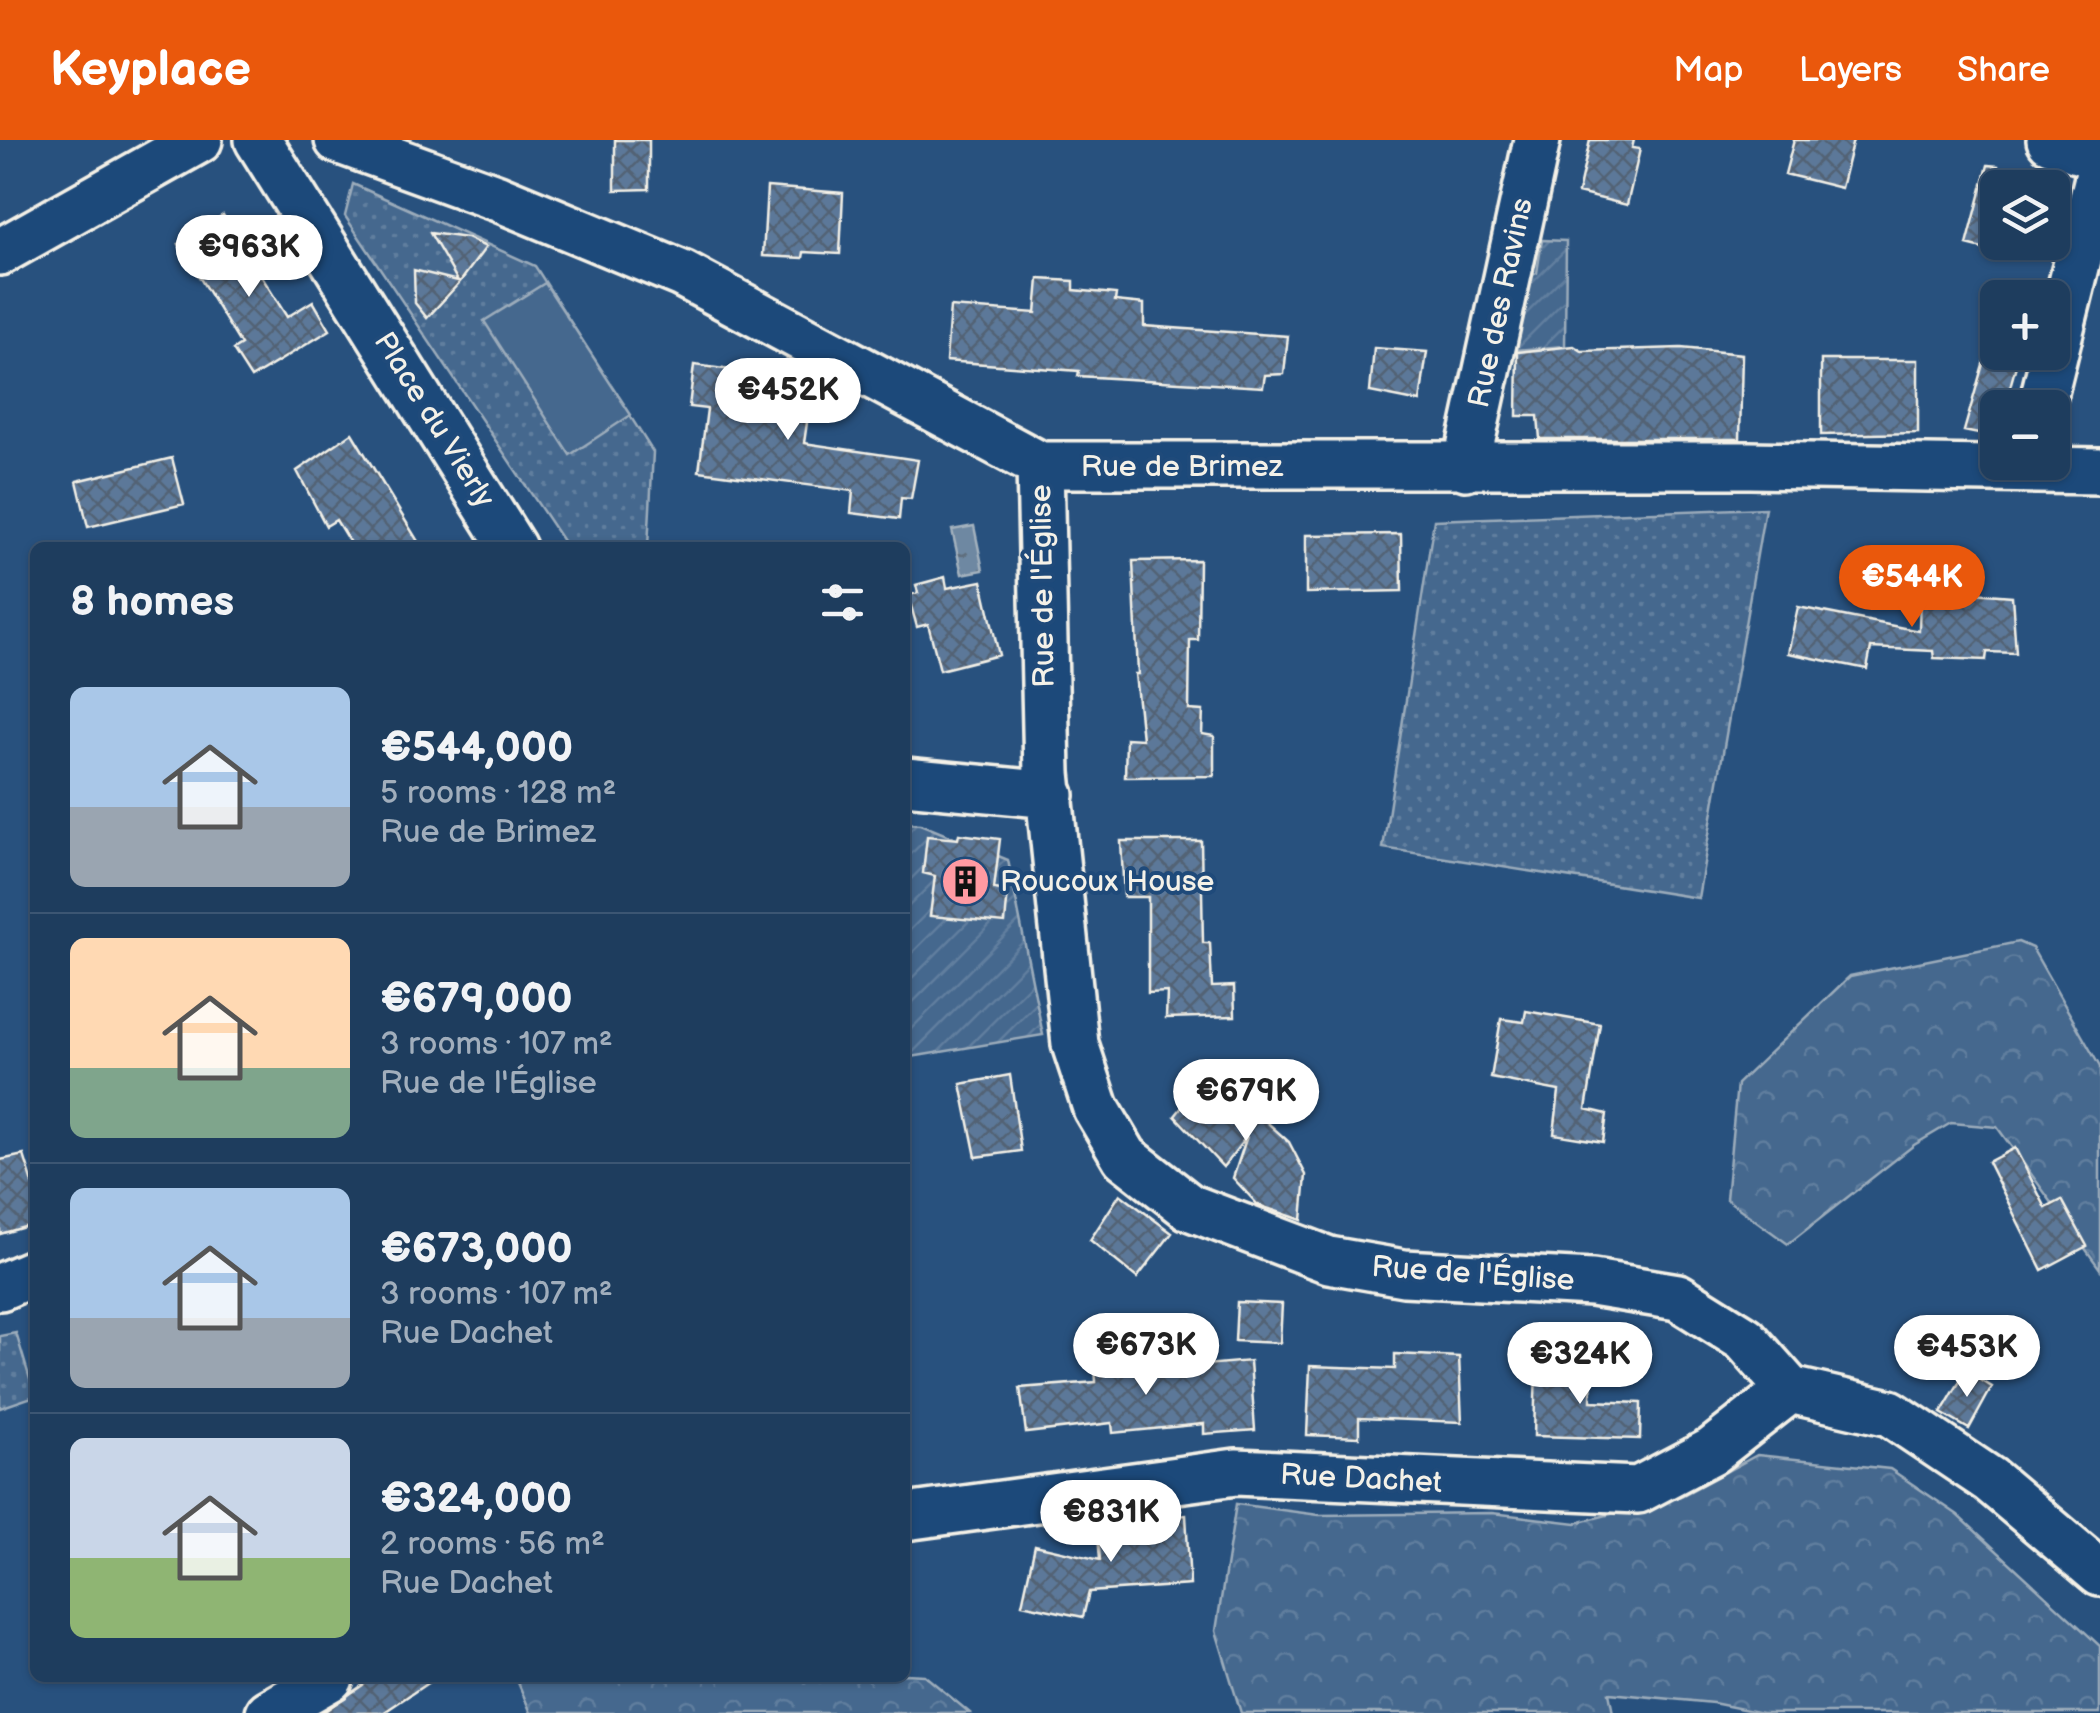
<!DOCTYPE html>
<meta charset="utf-8">
<style>
body{margin:0;font-family:"Balsamiq Sans",sans-serif;background:#2b4867;color:#f1f3f6;height:100vh;display:flex;flex-direction:column;font-size:38px;white-space:nowrap}
*{box-sizing:border-box;margin:0}
p{font-size:32px;color:#a1aebc}
.icon{flex:none;width:55px;height:55px;fill:none;stroke:currentColor;stroke-width:2;stroke-linecap:round;stroke-linejoin:round}
.map{position:relative;flex:1;overflow:hidden}
.panel{position:absolute;left:30px;top:402px;width:880px;height:1140px;display:flex;flex-direction:column;background:#1e3d5e;border-radius:15px;box-shadow:0 2px 8px #0004,0 0 0 2px #3c5673}
.panel>*{flex:none}
.fabs{position:absolute;left:1980px;top:30px;display:grid;gap:20px}
.fabs a{display:grid;place-items:center;width:90px;height:90px;border-radius:15px;background:#1e3d5e;box-shadow:0 2px 8px #0004,0 0 0 2px #3c5673;font-size:50px}
.price{position:absolute;translate:-50% -85px;padding:0 22px;border-radius:35px;background:#fff;color:#222;font-size:32px;line-height:65px;filter:drop-shadow(0 2px 5px #0008)}
.price::after{content:'';position:absolute;left:50%;top:60px;width:30px;height:22px;margin-left:-15px;background:inherit;clip-path:polygon(0 0,100% 0,50% 100%)}
.price.active{background:#ea580c;color:#fff}
ul{padding:0;list-style:none}
li{display:flex;align-items:center;gap:30px;height:250px;padding:0 40px}
li+li{border-top:2px solid #3c5673}
li span{display:grid;place-items:center;flex:none;width:280px;height:200px;border-radius:15px;color:#555}
li>.icon{margin-inline-start:auto}
span .icon{width:120px;height:120px;fill:#fffc;stroke-width:1}
li b{font-size:42px}
h2{display:flex;justify-content:space-between;align-items:center;height:120px;padding:0 40px;font-size:42px}
header{display:flex;align-items:center;gap:60px;box-sizing:border-box;height:140px;padding:0 50px;background:#ea580c;color:#fff}
header strong{font-size:48px}
nav{display:flex;gap:55px;margin-inline-start:auto;font-size:35px}
.map>svg:first-child{display:block}
.grass{fill:url(#grass-dots);stroke:#9cacbb;stroke-width:2.5}
.forest{fill:url(#forest-crowns);stroke:#9cacbb;stroke-width:2.5}
.garden{fill:url(#garden-furrows);stroke:#9cacbb;stroke-width:2.5}
.pitch{fill:#45688e;stroke:#9cacbb;stroke-width:2.5}
.water{fill:url(#water-ripples);stroke:#a4b2be;stroke-width:2.5}
.building{fill:url(#building-cross-hatch);stroke:#f4f1e8;stroke-width:2.5}
.lines{fill:none;stroke-linecap:round;stroke-linejoin:round}
.minor-casing{stroke:#f4f1e8;stroke-width:52}
.minor{stroke:#1f4a7a;stroke-width:45}
.labels{text-anchor:middle;dominant-baseline:central;stroke-width:8;stroke-linejoin:round;paint-order:stroke}
.street-label{font-size:30px;fill:#f4f1e8;stroke:#1f4a7a}
.poi-label{font-size:30px;fill:#f4f1e8;stroke:#1f4a7a;text-anchor:start}
</style>
<header>
<strong>Keyplace</strong>
<nav><a>Map</a><a>Layers</a><a>Share</a></nav>
</header>
<div class="map">
<svg width="2100" height="1573" viewBox="0 0 2100 1573">
<defs>
<pattern id="grass-dots" width="8" height="8" patternUnits="userSpaceOnUse" patternTransform="scale(2.5)"><rect width="8" height="8" fill="#45688e"/><path d="M2 2h.1M6 6h.1" fill="none" stroke="#607e9e" stroke-width="1.8" stroke-linecap="round"/></pattern>
<pattern id="forest-crowns" width="20" height="18" patternUnits="userSpaceOnUse" patternTransform="scale(2.5)"><rect width="20" height="18" fill="#45688e"/><path d="M2 6a3 3 0 1 1 6 0M12 15a3 3 0 1 1 6 0" fill="none" stroke="#607e9e"/></pattern>
<pattern id="garden-furrows" width="10" height="10" patternUnits="userSpaceOnUse" patternTransform="scale(2.5)"><rect width="10" height="10" fill="#45688e"/><path d="M-1 1l2-2M0 10L10 0M9 11l2-2" fill="none" stroke="#607e9e"/></pattern>
<pattern id="water-ripples" width="26" height="14" patternUnits="userSpaceOnUse" patternTransform="scale(2.5)"><rect width="26" height="14" fill="#6e88a2"/><path d="M2 4q2-2 4 0t4 0M15 11q2-2 4 0t4 0" fill="none" stroke="#5f6e7d"/></pattern>
<pattern id="building-cross-hatch" width="8" height="8" patternUnits="userSpaceOnUse" patternTransform="scale(2.5)"><rect width="8" height="8" fill="#5b7899"/><path d="M0 0l8 8M0 8l8-8" fill="none" stroke="#536274"/></pattern>
</defs>
<rect width="100%" height="100%" fill="#28517e"/>
<filter id="ink" filterUnits="userSpaceOnUse"><feTurbulence type="fractalNoise" baseFrequency=".01" numOctaves="2"/><feDisplacementMap in="SourceGraphic" scale="20" xChannelSelector="R" yChannelSelector="G"/><feConvolveMatrix kernelMatrix="1 2 1 2 8 2 1 2 1" color-interpolation-filters="sRGB"/></filter>
<g filter="url(#ink)">
<!-- grass -->
<path class="grass" d="M 353,44 L 535,126 L 653,312 L 648,407 L 567,407 L 345,76 Z
M 1765,368 L 1698,758 L 1383,708 L 1434,380 Z
M 16,1193 L 35,1256 L 0,1268 L 0,1196 Z"/>
<!-- forest -->
<path class="forest" d="M 2018,802 L 2032,808 L 2100,927 L 2100,1129 L 1997,987 L 1951,983 L 1914,1005 L 1788,1104 L 1726,1059 L 1737,944 L 1850,836 Z
M 1757,1315 L 1890,1329 L 1958,1375 L 2100,1506 L 2100,1573 L 1762,1573 L 1713,1563 L 1609,1553 L 1613,1573 L 1241,1573 L 1216,1491 L 1236,1364 L 1319,1375 L 1492,1373 L 1576,1383 L 1681,1356 Z
M 905,1534 L 924,1535 L 970,1573 L 531,1573 L 516,1538 Z"/>
<!-- garden -->
<path class="garden" d="M 1542,100 L 1566,101 L 1565,206 L 1516,210 L 1510,243 L 1499,243 L 1518,142 L 1537,133 Z
M 905,683 L 920,684 L 1008,720 L 1043,895 L 905,918 Z"/>
<!-- pitch -->
<path class="pitch" d="M 545,143 L 631,275 L 570,315 L 484,181 Z"/>
<!-- water -->
<path class="water" d="M 974,386 L 983,430 L 962,434 L 952,390 Z"/>
<!-- building -->
<path class="building" d="M 615,0 L 649,0 L 649,49 L 615,50 Z
M 1590,0 L 1634,0 L 1632,8 L 1640,9 L 1627,65 L 1578,53 Z
M 1794,0 L 1853,0 L 1841,48 L 1785,34 Z
M 1988,25 L 1998,26 L 1998,113 L 1967,105 Z
M 767,47 L 843,53 L 840,114 L 804,112 L 803,118 L 763,116 Z
M 223,75 L 287,177 L 313,161 L 330,190 L 251,238 L 233,210 L 241,205 L 179,104 Z
M 430,93 L 467,98 L 486,107 L 460,142 L 427,178 L 415,163 L 414,130 L 458,141 Z
M 1039,139 L 1074,141 L 1074,150 L 1116,154 L 1115,161 L 1144,164 L 1144,186 L 1288,196 L 1284,234 L 1265,235 L 1263,247 L 1078,236 L 1079,231 L 946,221 L 950,167 L 1036,173 Z
M 1989,203 L 1998,205 L 1998,218 L 2017,222 L 2004,268 L 1998,268 L 1998,298 L 1964,291 Z
M 1574,206 L 1582,211 L 1681,208 L 1742,214 L 1740,299 L 1540,299 L 1538,276 L 1517,276 L 1518,212 Z
M 1374,208 L 1427,212 L 1420,262 L 1370,252 Z
M 1821,220 L 1918,220 L 1918,293 L 1821,295 Z
M 694,225 L 791,238 L 787,266 L 809,269 L 804,303 L 918,320 L 911,359 L 901,358 L 899,379 L 851,373 L 853,351 L 699,331 L 707,269 L 689,267 Z
M 352,293 L 383,344 L 422,408 L 353,408 L 336,380 L 326,386 L 297,331 Z
M 172,318 L 184,364 L 88,387 L 77,341 Z
M 1401,394 L 1402,451 L 1306,453 L 1306,395 Z
M 1199,420 L 1198,500 L 1190,500 L 1189,570 L 1203,571 L 1202,594 L 1214,596 L 1214,636 L 1125,637 L 1126,598 L 1142,599 L 1135,534 L 1138,534 L 1133,421 Z
M 945,437 L 947,448 L 982,441 L 999,515 L 940,530 L 928,484 L 917,487 L 908,455 L 918,453 L 916,445 Z
M 1920,449 L 2012,456 L 2016,513 L 1987,512 L 1986,520 L 1934,518 L 1933,511 L 1871,508 L 1867,529 L 1788,513 L 1798,467 L 1919,491 Z
M 959,694 L 1000,699 L 994,749 L 1008,751 L 1005,783 L 930,776 L 935,736 L 923,733 L 927,696 L 958,699 Z
M 1121,701 L 1201,701 L 1203,803 L 1210,803 L 1212,847 L 1234,846 L 1235,876 L 1166,878 L 1167,852 L 1148,853 L 1148,757 L 1124,757 Z
M 1526,871 L 1600,884 L 1586,969 L 1607,974 L 1603,1002 L 1554,994 L 1559,951 L 1491,938 L 1501,879 L 1524,882 Z
M 1223,929 L 1256,957 L 1249,966 L 1289,1002 L 1306,1035 L 1302,1080 L 1258,1065 L 1233,1038 L 1247,996 L 1223,1027 L 1175,976 L 1208,935 L 1217,938 Z
M 1010,935 L 1021,1011 L 976,1017 L 961,944 Z
M 2015,1008 L 2046,1068 L 2062,1060 L 2087,1106 L 2042,1130 L 1988,1022 Z
M 24,1015 L 35,1050 L 35,1084 L 0,1094 L 0,1020 Z
M 1120,1054 L 1172,1093 L 1137,1138 L 1090,1100 Z
M 1237,1162 L 1282,1164 L 1280,1203 L 1235,1201 Z
M 1144,1212 L 1147,1230 L 1250,1221 L 1255,1290 L 1204,1294 L 1204,1284 L 1113,1293 L 1112,1283 L 1026,1293 L 1020,1248 L 1096,1242 L 1094,1214 Z
M 1395,1214 L 1459,1217 L 1462,1282 L 1359,1278 L 1359,1297 L 1307,1295 L 1310,1226 L 1395,1229 Z
M 1536,1226 L 1592,1227 L 1591,1261 L 1641,1263 L 1640,1299 L 1534,1296 Z
M 1966,1231 L 1992,1247 L 1969,1289 L 1941,1273 Z
M 1186,1375 L 1190,1445 L 1089,1452 L 1083,1477 L 1022,1464 L 1035,1405 L 1100,1420 L 1097,1384 Z
M 373,1538 L 435,1538 L 383,1573 L 322,1573 Z"/>
<g class="lines">
<defs>
<path id="minor" d="M 258,0 L 513,408
M 338,0 L 498,58 L 682,134 L 1040,325 L 1750,325 L 2100,331
M 2050,0 L 2100,18
M 0,112 L 199,0
M 2041,268 L 2100,30
M 1040,325 L 1047,633 L 1075,904 L 1096,968 L 1125,1017 L 1189,1067 L 1329,1120 L 1404,1133 L 1592,1143 L 1678,1157 L 1745,1199 L 1790,1250 L 1890,1273 L 1990,1340 L 2100,1433
M 1466,327 L 1537,0
M 905,641 L 1051,655
M 0,1147 L 35,1132
M 905,1377 L 1236,1332 L 1638,1350 L 1712,1311 L 1790,1250
M 269,1573 L 330,1538"/>
</defs>
<!-- minor casing -->
<use href="#minor" class="minor-casing"/>
<!-- minor -->
<use href="#minor" class="minor"/>
</g>
</g>
<!-- icons -->
<defs>
<symbol id="building-disc" viewBox="-11 -11 22 22"><circle r="9.5" fill="#ff9aa2" stroke="#1f4a7a"/><path d="M-4-6H4V6H1V3H-1V6H-4ZM-2.5-4.3h1.7v1.8h-1.7ZM.8-4.3h1.7v1.8H.8ZM-2.5-1h1.7V.8h-1.7ZM.8-1h1.7V.8H.8Z" fill="#111"/></symbol>
</defs>
<g fill-rule="evenodd">
<use href="#building-disc" x="938" y="714" width="55" height="55"/>
</g>
<g class="labels">
<!-- street labels -->
<g class="street-label">
<text transform="translate(1501 163) rotate(-78)">Rue des Ravins</text>
<text transform="translate(434 280) rotate(58)">Place du Vierly</text>
<text x="1182" y="327">Rue de Brimez</text>
<text transform="translate(1043 446) rotate(-91)">Rue de l'Église</text>
<text transform="translate(1473 1134) rotate(4)">Rue de l'Église</text>
<text transform="translate(1361 1339) rotate(3)">Rue Dachet</text>
</g>
<!-- poi labels -->
<g class="poi-label">
<text x="1000" y="742">Roucoux House</text>
</g>
</g>
</svg>
<div class="fabs">
<a><svg class="icon" aria-label="layers" viewBox="0 0 24 24"><path d="M12 4l9 5-9 5-9-5zM3 14l9 5 9-5"/></svg></a>
<a>+</a>
<a>−</a>
</div>
<b class="price" style="left:249px;top:160px">€963K</b>
<b class="price" style="left:788px;top:303px">€452K</b>
<b class="price active" style="left:1912px;top:490px">€544K</b>
<b class="price" style="left:1246px;top:1004px">€679K</b>
<b class="price" style="left:1146px;top:1258px">€673K</b>
<b class="price" style="left:1967px;top:1260px">€453K</b>
<b class="price" style="left:1580px;top:1267px">€324K</b>
<b class="price" style="left:1111px;top:1425px">€831K</b>
<section class="panel">
<h2>8 homes<svg class="icon" aria-label="filters" viewBox="0 0 24 24"><path d="M4 7h16M4 17h16"/><circle cx="9" cy="7" r="2"/><circle cx="15" cy="17" r="2"/></svg></h2>
<ul>
<li><span style="background:linear-gradient(#a9c7e8 60%,#9aa5b1 0)"><svg class="icon" aria-label="home" viewBox="0 0 24 24"><path d="M3 11l9-7 9 7M6 9v11h12V9"/></svg></span><div><b>€544,000</b><p>5 rooms · 128 m²</p><p>Rue de Brimez</p></div></li>
<li><span style="background:linear-gradient(#ffd9b3 65%,#7fa58c 0)"><svg class="icon" aria-label="home" viewBox="0 0 24 24"><path d="M3 11l9-7 9 7M6 9v11h12V9"/></svg></span><div><b>€679,000</b><p>3 rooms · 107 m²</p><p>Rue de l'Église</p></div></li>
<li><span style="background:linear-gradient(#a9c7e8 65%,#9aa5b1 0)"><svg class="icon" aria-label="home" viewBox="0 0 24 24"><path d="M3 11l9-7 9 7M6 9v11h12V9"/></svg></span><div><b>€673,000</b><p>3 rooms · 107 m²</p><p>Rue Dachet</p></div></li>
<li><span style="background:linear-gradient(#c9d6e8 60%,#8fb573 0)"><svg class="icon" aria-label="home" viewBox="0 0 24 24"><path d="M3 11l9-7 9 7M6 9v11h12V9"/></svg></span><div><b>€324,000</b><p>2 rooms · 56 m²</p><p>Rue Dachet</p></div></li>
</ul>
</section>
</div>
